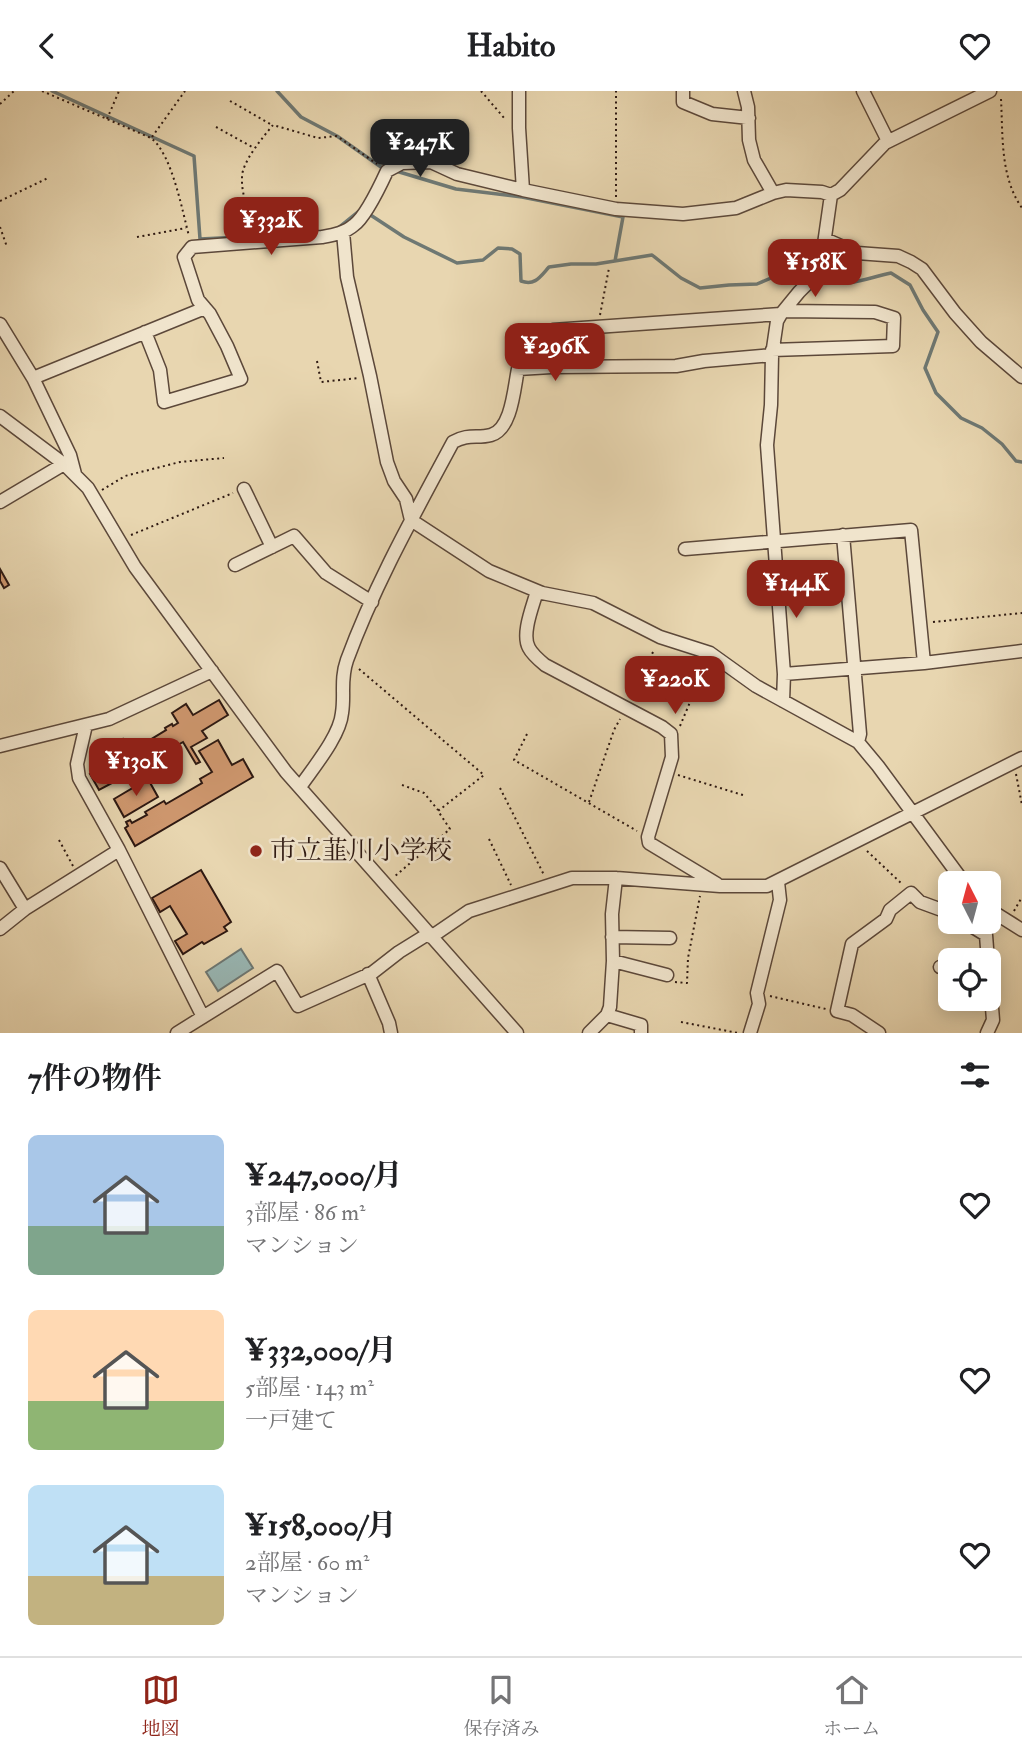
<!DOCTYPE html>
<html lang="ja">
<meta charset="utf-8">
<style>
body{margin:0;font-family:"IM FELL Double Pica","Noto Serif JP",serif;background:#f6f6f6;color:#202124;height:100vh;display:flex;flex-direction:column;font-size:26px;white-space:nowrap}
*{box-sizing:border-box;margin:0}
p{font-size:23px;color:#757577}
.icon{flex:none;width:38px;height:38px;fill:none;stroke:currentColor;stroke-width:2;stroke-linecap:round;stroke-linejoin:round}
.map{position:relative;height:942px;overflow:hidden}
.sheet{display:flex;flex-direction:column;background:#fff;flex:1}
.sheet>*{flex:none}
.needle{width:46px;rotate:354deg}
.fabs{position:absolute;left:938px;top:780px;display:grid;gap:14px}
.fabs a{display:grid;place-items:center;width:63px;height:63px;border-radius:10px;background:#fff;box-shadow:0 4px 18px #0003;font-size:35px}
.price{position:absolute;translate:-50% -60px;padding:0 16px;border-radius:14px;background:#8f2418;color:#fff;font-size:23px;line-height:46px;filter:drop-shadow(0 2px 4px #0008)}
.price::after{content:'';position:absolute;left:50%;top:42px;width:21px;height:16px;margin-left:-10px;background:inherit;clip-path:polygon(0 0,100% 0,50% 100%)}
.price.selected{background:#222;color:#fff}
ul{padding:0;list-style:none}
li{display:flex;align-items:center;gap:21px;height:175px;padding:0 28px}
li span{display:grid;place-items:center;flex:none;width:196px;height:140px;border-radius:10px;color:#555}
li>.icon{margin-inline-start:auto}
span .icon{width:84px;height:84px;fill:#fffc;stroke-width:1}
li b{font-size:30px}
h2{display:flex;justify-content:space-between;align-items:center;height:84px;padding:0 28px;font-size:30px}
header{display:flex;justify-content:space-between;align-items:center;height:91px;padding:0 28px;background:#fff;font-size:32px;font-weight:800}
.tab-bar{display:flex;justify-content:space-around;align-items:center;height:98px;border-top:2px solid #e0e0e0;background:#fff;font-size:19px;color:#757577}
.tab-bar a{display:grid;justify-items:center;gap:4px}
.tab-bar .selected{color:#8f2418}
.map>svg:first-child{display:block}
.water{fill:#99b7b4;stroke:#6e7873;stroke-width:2}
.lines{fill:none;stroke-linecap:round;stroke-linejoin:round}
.stream{stroke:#6e7873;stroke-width:3.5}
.building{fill:#ce976e;stroke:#2e1912;stroke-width:2}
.minor-casing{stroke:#5c483a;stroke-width:15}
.path{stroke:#2e1912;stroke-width:2;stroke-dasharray:2 3.5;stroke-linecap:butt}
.minor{stroke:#f0e4cc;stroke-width:12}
.poi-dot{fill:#8f2418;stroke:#f0e4cc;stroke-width:2.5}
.labels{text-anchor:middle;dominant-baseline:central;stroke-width:5;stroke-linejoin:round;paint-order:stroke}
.poi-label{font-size:26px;fill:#2e1912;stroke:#f0e4cc;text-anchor:start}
</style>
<header><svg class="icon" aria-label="back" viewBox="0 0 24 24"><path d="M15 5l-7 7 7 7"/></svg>Habito<svg class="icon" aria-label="heart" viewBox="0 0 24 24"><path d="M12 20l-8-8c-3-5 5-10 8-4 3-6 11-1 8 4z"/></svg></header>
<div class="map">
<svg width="1022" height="942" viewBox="0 0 1022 942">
<rect width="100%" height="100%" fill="#e8d6b0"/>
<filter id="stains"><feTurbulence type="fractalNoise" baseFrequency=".00286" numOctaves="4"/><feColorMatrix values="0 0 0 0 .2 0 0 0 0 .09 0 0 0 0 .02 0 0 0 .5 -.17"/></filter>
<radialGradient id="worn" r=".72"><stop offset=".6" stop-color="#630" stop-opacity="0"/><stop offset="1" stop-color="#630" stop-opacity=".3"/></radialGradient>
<!-- water -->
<path class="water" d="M 241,858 L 253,877 L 218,900 L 206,881 Z"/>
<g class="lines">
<!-- stream -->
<path class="stream" d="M 52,0 L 194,65 L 200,148 L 241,146
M 277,0 L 301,26 L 337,45 L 381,76 L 385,77
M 396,80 L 456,98 L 522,106 L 623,126 L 615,170
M 369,123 L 404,146 L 457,172 L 483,169 L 498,157 L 512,158 L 520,163 L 521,190 C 535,195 540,186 549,176 L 571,173 L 596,173 L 652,164 L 681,187 L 700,197 L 729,194 L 757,193 L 778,184 L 816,175
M 338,137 L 359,120
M 823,177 L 828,177 L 848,192 C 863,190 876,185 891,182 L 910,194 L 923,219 L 938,241 L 925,277 L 936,302 L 961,327 L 982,337 L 1002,353 L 1016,370 L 1022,371"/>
</g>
<!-- building -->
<path class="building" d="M 0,478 L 9,494 L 4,497 L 0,490 Z
M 219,609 L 228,624 L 202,640 L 207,647 L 191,656 L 200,671 L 196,673 L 183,651 L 140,676 L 145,684 L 130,693 L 125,685 L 99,699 L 90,683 L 115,669 L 109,657 L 123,648 L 130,660 L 135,657 L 134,656 L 142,651 L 143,653 L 166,639 L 165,637 L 172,633 L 173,635 L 178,632 L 172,622 L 186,613 L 193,624 Z
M 218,649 L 232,674 L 243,668 L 253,686 L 135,755 L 125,737 L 128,735 L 126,731 L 130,729 L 132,732 L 147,724 L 145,721 L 164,710 L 166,713 L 202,692 L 200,688 L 212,681 L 199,660 Z
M 148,688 L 158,706 L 124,726 L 114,708 Z
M 201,779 L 231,831 L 224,836 L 227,840 L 204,853 L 202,851 L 183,863 L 175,850 L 187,843 L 170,815 L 160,821 L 152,807 Z"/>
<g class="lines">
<defs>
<path id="minor" d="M 519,0 L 519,37 L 523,99
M 683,0 L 683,11 L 712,23 L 749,27
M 744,0 L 748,16 L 749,49 L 754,69 L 773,102
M 863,0 L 888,50
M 343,141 L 347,186 L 370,285 L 387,371 L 394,390 L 406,408 L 411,429 L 489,480 L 542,502 L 593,512 L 660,546 L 710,562 L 756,595 L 858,651 L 878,675 L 965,793
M 825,148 L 857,162 L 898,165 L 911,171 L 922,178 L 955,222 L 981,251 L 1022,286
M 0,233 L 33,287 L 70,364 L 75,383
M 553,239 L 781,223
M 145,241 L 160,279 L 164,311 L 241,288 L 227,255 L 210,223 L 198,209 L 184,166 L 192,156 L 322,146 C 333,144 345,142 354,134 C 365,126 381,93 387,80 L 402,72 L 431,71 L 457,83 L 523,99 L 616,118 L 683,123 L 736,117 L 773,102 L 786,99 L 822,101 L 831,104 L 840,99 L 885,52 L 990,0
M 772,259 L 893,255 L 894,227 L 875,221 L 784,220
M 33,287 L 205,217
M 0,325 L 64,373 L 88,397 L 135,476 L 286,681 L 517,942
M 244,398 L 272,456
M 0,411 L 64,373
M 843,444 L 860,643 L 858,651
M 685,458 L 911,439 L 924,572
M 235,474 L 294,445 L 326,482 L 372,511
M 537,500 C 533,515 521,543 529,557 C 532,563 539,569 545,574 L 662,636 L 671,643 L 672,666 L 648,746 L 649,752 L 717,793
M 784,583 L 924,572 L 1022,560
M 783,610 L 784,583 L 767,354 L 771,314 L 772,264 L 777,230 L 781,223 L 799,201 L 815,185 L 821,174 L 831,104
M 86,634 L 77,673 L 79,687 L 119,759 L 203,926
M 0,655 L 109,628 L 212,580
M 300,696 C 313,677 340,645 342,622 C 345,603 340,589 347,569 C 375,493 415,422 453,351 C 469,342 477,348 491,344 C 512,338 514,297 518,278 L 551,276 L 676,275 L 704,270 L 772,264
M 0,777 L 25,818
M 989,816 L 995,822 L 1022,839
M 965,831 L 986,844 L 988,870
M 0,838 L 25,818 L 119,759
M 431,846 L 469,820 L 572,787 L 616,787 L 720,795 L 767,795 L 1022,667
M 612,846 L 670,847
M 613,870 L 667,884
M 940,876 L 950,877
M 368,883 L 389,932 L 391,942
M 607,924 L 641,934 L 641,942
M 177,942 L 277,880 L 298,915 L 372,882 L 399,861 L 428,843
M 589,942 L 607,924 L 610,916 L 613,870 L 612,823 L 616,787
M 750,942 L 759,913 L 757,902 L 780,809 L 778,791
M 879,942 L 852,924 L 837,920 L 852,853 L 886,828 L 890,819 L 911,802 L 920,811 L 950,822
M 987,942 L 993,929 L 989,879"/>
</defs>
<!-- minor casing -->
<use href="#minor" class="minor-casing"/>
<!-- path -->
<path class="path" d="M 42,0 L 151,47 C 172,63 182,119 189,145
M 481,0 L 505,28
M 1001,8 C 1003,45 1000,86 1022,117
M 230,10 L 272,34
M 0,13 L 14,0
M 107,28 L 119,0
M 216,36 L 254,57
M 152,46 L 185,0
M 616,106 L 616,0
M 0,110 L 48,87
M 0,136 L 7,156
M 256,140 C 250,123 241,105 242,86 C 242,71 263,46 273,34 L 318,47 L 337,45 L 377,73
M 137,146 L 186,137
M 600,224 L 609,177
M 317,270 L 321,291 L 359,287
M 102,399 L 125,385 L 180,371 L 224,367
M 131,444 L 233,402
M 933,531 L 1022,522
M 359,578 L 484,684 L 438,720 L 450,738 L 394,786
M 630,607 L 654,559
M 680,635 L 706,573
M 527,643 L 514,669 L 637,740
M 1016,683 L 1022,714
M 678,684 L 746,705
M 402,694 L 424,702 L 438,719
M 500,697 L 544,784
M 589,711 L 614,639 L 620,628
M 489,748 L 511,794
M 59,749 L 73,775
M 867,760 L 901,792
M 1014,820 L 1022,806
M 675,891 L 687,892 L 688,867 L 700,805
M 770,905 L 826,918
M 681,931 L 738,942"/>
<!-- minor -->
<use href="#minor" class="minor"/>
</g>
<!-- markers -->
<circle class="poi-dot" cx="256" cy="760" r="7"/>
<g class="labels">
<!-- poi labels -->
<g class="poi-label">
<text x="270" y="760">市立韮川小学校</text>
</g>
</g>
<rect width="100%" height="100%" filter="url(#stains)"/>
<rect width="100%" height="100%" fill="url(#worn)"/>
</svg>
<div class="fabs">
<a><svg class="needle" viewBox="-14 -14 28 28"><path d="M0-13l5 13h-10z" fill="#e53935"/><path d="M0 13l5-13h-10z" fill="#757577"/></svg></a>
<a><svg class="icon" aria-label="locate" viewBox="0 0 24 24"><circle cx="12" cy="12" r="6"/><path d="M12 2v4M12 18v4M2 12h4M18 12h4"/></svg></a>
</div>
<b class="price selected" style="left:420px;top:88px">¥247K</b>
<b class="price" style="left:271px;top:166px">¥332K</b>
<b class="price" style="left:815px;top:208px">¥158K</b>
<b class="price" style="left:555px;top:292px">¥296K</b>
<b class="price" style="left:796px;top:529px">¥144K</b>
<b class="price" style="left:675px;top:625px">¥220K</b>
<b class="price" style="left:136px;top:707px">¥130K</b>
</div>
<section class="sheet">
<h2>7件の物件<svg class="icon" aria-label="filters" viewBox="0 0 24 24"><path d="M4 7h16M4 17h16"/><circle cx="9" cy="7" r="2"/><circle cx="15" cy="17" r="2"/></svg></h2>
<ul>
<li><span style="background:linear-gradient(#a9c7e8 65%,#7fa58c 0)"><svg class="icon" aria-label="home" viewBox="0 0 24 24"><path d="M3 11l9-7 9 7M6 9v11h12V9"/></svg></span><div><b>¥247,000/月</b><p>3部屋 · 86 m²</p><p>マンション</p></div><svg class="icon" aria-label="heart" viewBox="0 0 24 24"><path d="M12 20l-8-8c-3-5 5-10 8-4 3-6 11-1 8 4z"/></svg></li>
<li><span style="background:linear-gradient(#ffd9b3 65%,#8fb573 0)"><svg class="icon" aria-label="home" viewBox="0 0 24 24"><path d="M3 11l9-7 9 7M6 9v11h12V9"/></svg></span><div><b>¥332,000/月</b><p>5部屋 · 143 m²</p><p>一戸建て</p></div><svg class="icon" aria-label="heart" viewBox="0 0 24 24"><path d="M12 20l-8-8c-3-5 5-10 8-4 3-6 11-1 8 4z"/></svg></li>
<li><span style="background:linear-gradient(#bfe0f5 65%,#c2b280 0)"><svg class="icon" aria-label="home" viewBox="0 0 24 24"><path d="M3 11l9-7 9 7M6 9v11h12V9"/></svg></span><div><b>¥158,000/月</b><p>2部屋 · 60 m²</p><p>マンション</p></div><svg class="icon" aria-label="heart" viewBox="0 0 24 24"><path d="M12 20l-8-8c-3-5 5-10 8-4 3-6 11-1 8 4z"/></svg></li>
</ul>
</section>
<nav class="tab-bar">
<a class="selected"><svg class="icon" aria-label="map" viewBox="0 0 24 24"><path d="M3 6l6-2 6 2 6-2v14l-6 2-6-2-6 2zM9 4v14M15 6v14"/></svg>地図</a>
<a><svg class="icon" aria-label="saved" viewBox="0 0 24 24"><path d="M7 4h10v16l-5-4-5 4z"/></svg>保存済み</a>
<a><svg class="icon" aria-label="home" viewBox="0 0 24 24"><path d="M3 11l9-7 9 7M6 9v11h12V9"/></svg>ホーム</a>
</nav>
